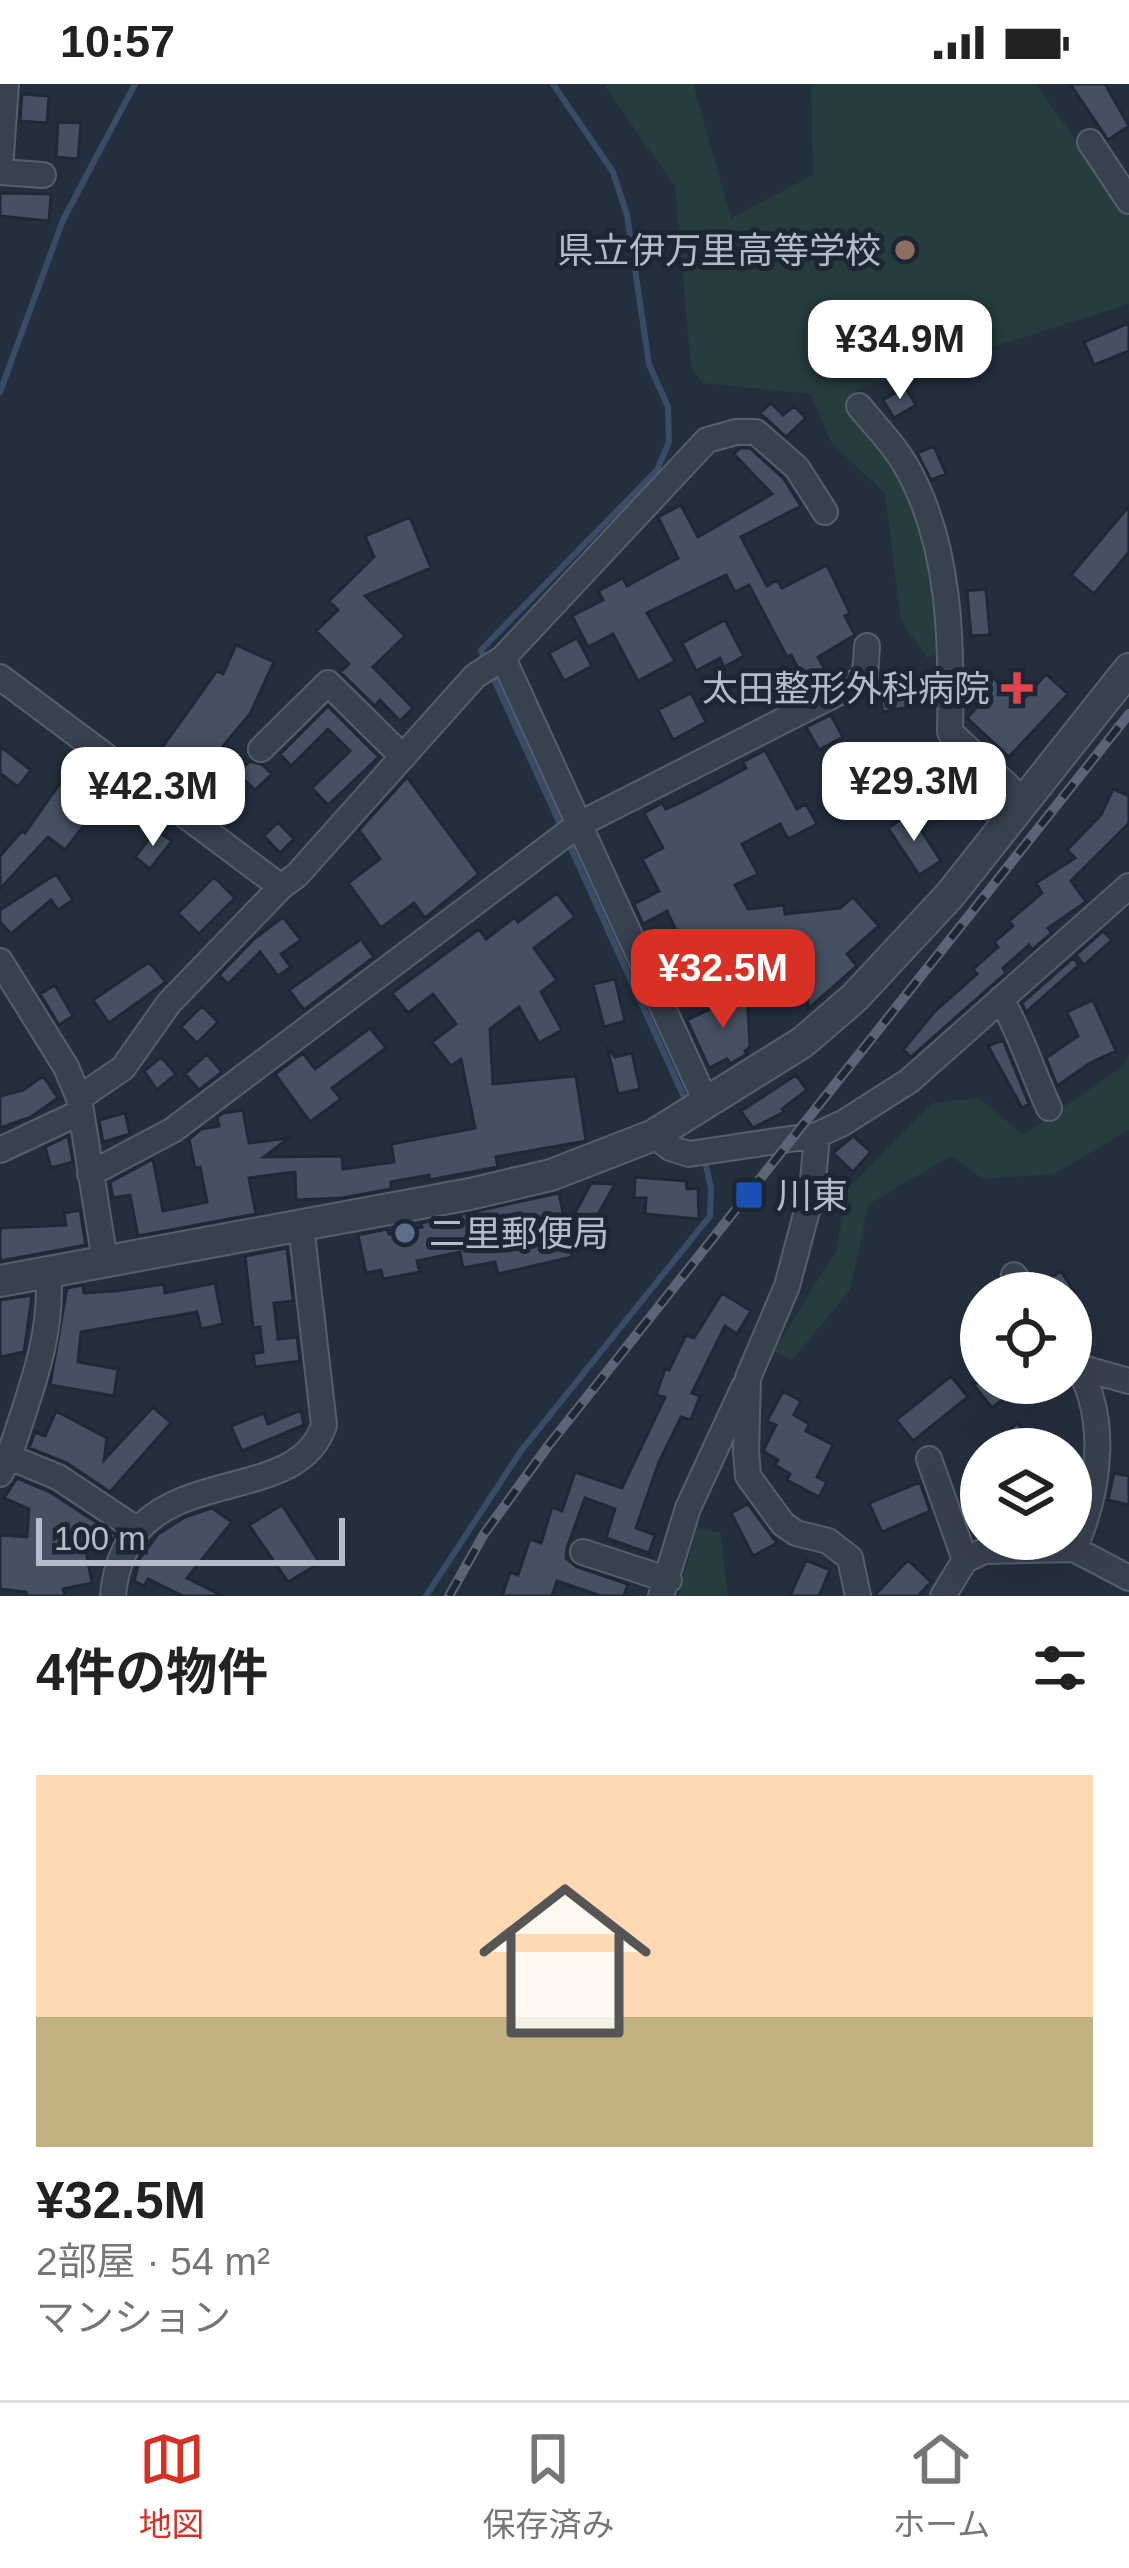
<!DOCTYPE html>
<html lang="ja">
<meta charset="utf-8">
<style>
body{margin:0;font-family:Helvetica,"Noto Sans JP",sans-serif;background:#f2f2f2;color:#222;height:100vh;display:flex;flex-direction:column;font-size:45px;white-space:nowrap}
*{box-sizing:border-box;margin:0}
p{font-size:39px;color:#767676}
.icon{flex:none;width:66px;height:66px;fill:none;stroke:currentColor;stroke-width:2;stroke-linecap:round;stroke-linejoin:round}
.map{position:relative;height:1512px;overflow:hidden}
.side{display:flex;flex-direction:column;background:#fff;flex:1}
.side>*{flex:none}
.buttons{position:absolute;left:960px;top:1188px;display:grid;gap:24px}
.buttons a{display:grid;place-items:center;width:132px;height:132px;border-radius:50%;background:#fff;box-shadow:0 12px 48px #0002;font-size:60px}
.scale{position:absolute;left:36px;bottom:30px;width:309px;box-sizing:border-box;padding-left:12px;border:6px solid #b4bcc9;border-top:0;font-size:33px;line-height:42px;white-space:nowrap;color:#b4bcc9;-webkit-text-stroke:9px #1d2633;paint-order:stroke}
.price{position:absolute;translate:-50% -102px;padding:0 27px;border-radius:24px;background:#fff;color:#222;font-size:39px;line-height:78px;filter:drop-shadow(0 3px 6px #0008)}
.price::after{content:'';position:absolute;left:50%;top:72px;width:36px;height:27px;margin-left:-18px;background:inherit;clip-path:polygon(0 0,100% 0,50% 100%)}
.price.active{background:#d93025;color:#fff}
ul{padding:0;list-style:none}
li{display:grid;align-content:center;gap:24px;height:636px;padding:0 36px}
li span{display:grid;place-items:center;height:372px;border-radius:0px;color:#555}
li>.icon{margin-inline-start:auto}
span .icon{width:216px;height:216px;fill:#fffc;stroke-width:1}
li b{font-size:51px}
h2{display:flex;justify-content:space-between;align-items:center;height:144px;padding:0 36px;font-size:51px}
.status{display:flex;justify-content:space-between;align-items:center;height:84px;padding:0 60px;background:#fff;direction:ltr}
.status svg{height:33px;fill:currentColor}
.tab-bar{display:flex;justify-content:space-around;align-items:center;height:168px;border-top:3px solid #e0e0e0;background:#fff;font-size:33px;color:#767676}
.tab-bar a{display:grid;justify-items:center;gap:6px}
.tab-bar .active{color:#d93025}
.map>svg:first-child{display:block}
.green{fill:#263c3f}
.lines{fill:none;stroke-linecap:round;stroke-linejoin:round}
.stream{stroke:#394c67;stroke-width:6}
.building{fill:#455162;stroke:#1f2835;stroke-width:3}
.minor-casing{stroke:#565f6c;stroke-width:28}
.tertiary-casing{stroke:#565f6c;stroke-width:34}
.minor{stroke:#38414e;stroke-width:24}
.tertiary{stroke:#38414e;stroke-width:30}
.rail-casing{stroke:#5a6575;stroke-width:10}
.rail{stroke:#1d2633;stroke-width:6;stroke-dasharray:18;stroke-linecap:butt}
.education-dot{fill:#8d6e63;stroke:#1d2633;stroke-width:4.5}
.health-dot{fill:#e0444e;stroke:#1d2633;stroke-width:4.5}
.transit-dot{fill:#1a4fb4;stroke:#1d2633;stroke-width:4.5}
.service-dot{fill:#5c6f8a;stroke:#1d2633;stroke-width:4.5}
.labels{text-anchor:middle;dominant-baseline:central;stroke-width:10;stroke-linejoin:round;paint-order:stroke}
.poi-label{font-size:36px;fill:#b4bcc9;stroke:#1d2633;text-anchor:end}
</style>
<div class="status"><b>10:57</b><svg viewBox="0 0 49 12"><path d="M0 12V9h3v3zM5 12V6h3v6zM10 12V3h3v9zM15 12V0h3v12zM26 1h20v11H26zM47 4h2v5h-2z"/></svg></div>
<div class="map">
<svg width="1129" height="1512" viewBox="0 0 1129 1512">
<rect width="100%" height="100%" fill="#242f3e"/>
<!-- green -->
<path class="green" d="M 604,0 L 693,0 L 731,134 L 813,91 L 811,0 L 1036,0 L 1129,133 L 1129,220 L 854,307 L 914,380 L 950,479 L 962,560 L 927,574 L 901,536 L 885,409 L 832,360 L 811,310 L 703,299 L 691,282 L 675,103 Z
M 1129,969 L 1129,1046 L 1054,1090 L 983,1095 L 951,1072 L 869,1120 L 850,1206 L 792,1276 L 774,1267 L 836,1167 L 848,1104 L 933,1019 L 979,1014 L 1023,1051 L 1125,981 Z
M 697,1445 L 720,1448 L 728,1512 L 678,1512 Z"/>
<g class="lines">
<!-- stream -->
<path class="stream" d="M 0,308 L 63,136 L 135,0
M 486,579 L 481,566 L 657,386 L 669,358 L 668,323 L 649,280 L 627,131 L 613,88 L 553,0
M 492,591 L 561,742
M 569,760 L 684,1013
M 426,1512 L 521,1367 L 710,1132 L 711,1104 L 705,1077"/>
</g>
<!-- building -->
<path class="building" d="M 1070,0 L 1105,0 L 1129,42 L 1108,56 Z
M 22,10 L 49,12 L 47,39 L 20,37 Z
M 58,38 L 81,39 L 78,75 L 56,73 Z
M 0,109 L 51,110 L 49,137 L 0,132 Z
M 1129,239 L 1129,267 L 1094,281 L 1084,258 Z
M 905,303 L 916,321 L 894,334 L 883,316 Z
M 771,319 L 783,331 L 794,322 L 806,334 L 786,353 L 760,329 Z
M 934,362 L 946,390 L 931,396 L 917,369 Z
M 740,364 L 750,364 L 784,395 L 801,422 L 741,453 L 767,502 L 777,496 L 782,504 L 827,481 L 850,529 L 845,532 L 855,551 L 818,573 L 827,589 L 806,600 L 791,571 L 787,573 L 749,501 L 735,508 L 726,491 L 647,529 L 675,577 L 638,597 L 613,550 L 588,563 L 572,532 L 603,516 L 598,507 L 623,494 L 627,502 L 678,474 L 658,433 L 681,421 L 698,453 L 772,410 L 734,370 Z
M 1129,422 L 1129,468 L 1094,510 L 1071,491 Z
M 410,433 L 431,484 L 365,512 L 405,552 L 373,583 L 413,624 L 400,637 L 380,616 L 375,622 L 340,588 L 349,580 L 316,547 L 338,526 L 329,517 L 374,473 L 365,452 Z
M 986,505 L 990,551 L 971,552 L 967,507 Z
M 725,536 L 744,572 L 724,583 L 720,574 L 696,587 L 682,559 Z
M 577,554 L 592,582 L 564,597 L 549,569 Z
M 236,561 L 274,578 L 250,630 L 192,699 L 156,672 L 217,587 L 223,590 Z
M 986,587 L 1020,619 L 1046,590 L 1068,610 L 1009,673 L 967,634 L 979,621 L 967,607 Z
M 905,601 L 909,623 L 883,628 L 879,607 Z
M 691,609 L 706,638 L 673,656 L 658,626 Z
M 328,622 L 379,673 L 328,721 L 312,704 L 350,667 L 328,645 L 291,682 L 280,670 Z
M 831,631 L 843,653 L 819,666 L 806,643 Z
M 0,662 L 31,686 L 18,703 L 0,689 Z
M 765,666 L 797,725 L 806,720 L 817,740 L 788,755 L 780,740 L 742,760 L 758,790 L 735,801 L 748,825 L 784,821 L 785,830 L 840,824 L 853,813 L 879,842 L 847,870 L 857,882 L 808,925 L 806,873 L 734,877 L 672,903 L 660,877 L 685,866 L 667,827 L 643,840 L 634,820 L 659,807 L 642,775 L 663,764 L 644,729 L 662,719 L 666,725 L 694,712 L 746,684 L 743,678 Z
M 250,677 L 263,681 L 272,690 L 255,706 L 237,689 Z
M 70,685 L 99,706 L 106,697 L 134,718 L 117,740 L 97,725 L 65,766 L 48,753 L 0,805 L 0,772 L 22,747 L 25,749 Z
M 407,693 L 479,790 L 425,834 L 414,819 L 381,844 L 348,799 L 380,775 L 359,746 Z
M 1113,705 L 1129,712 L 1129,739 L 1071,797 L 1086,818 L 1048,844 L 1052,849 L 1032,866 L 1029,861 L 1003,884 L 1006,889 L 911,973 L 903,966 L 935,927 L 977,890 L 973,885 L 998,863 L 994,858 L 1013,842 L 1009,837 L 1042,809 L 1036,799 L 1075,774 L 1067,766 L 1101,731 Z
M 910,729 L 941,777 L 919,791 L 888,744 Z
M 278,738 L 294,755 L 280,769 L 264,752 Z
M 156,746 L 172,757 L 150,785 L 135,773 Z
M 56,790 L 73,816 L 58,826 L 51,816 L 11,850 L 0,838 L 0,826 Z
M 214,793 L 235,814 L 199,850 L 178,829 Z
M 557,809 L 575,833 L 534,864 L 557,896 L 541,908 L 562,946 L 539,959 L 519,923 L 490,945 L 493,1000 L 576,992 L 586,1057 L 496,1073 L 498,1083 L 429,1096 L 429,1091 L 391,1098 L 391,1105 L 342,1114 L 296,1116 L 295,1088 L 249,1094 L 256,1130 L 138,1152 L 130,1111 L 113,1114 L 110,1098 L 153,1075 L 163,1127 L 207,1118 L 200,1083 L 195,1084 L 189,1055 L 201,1045 L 219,1042 L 217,1033 L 223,1029 L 243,1026 L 249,1059 L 289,1054 L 264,1073 L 342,1072 L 343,1085 L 394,1078 L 391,1060 L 475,1044 L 461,975 L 451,982 L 432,958 L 456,940 L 433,910 L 408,929 L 392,909 L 479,845 L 486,855 L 515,833 L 518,838 Z
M 283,833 L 301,856 L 281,870 L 291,883 L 278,892 L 260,868 L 228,900 L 219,891 L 254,855 Z
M 1103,847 L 1112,856 L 1084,881 L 1076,871 Z
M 361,855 L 374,873 L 304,926 L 289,906 Z
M 1073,874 L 1079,881 L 1026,928 L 1022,919 Z
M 149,878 L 166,898 L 109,939 L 93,916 Z
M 615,895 L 625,937 L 604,943 L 593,900 Z
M 55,901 L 73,932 L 59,941 L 40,910 Z
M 747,907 L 750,963 L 745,967 L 747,970 L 730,980 L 727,975 L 709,984 L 687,936 Z
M 1093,916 L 1116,967 L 1090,979 L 1057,1002 L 1046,974 L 1078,952 L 1067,928 Z
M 202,922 L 218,938 L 197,959 L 181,943 Z
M 370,944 L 386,964 L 332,1004 L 341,1015 L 310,1038 L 275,990 L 303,969 L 315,985 Z
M 1003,956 L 1029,1020 L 1022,1024 L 988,962 Z
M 607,962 L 615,973 L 632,969 L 640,1005 L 618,1010 Z
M 207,970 L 222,988 L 199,1006 L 185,990 Z
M 161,973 L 176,990 L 157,1006 L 144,987 Z
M 796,991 L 807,1006 L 782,1025 L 784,1028 L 753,1044 L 741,1027 Z
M 43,992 L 58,1014 L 31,1033 L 0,1044 L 0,1012 L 23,1006 Z
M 125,1029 L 130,1050 L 103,1058 L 99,1036 Z
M 68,1052 L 73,1078 L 51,1084 L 45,1063 Z
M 853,1052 L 871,1068 L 853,1088 L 833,1069 Z
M 635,1093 L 686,1097 L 687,1105 L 698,1104 L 699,1135 L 645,1130 L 646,1114 L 634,1114 Z
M 591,1099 L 615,1100 L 592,1141 L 574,1131 Z
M 559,1109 L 572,1173 L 498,1190 L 495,1178 L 463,1184 L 460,1168 L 417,1177 L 420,1188 L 383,1195 L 381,1186 L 366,1189 L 358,1151 L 387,1145 L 389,1150 L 422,1143 L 421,1139 Z
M 80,1126 L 86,1161 L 0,1177 L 0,1144 L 66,1141 L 64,1129 Z
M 287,1164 L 293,1217 L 274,1219 L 278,1255 L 297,1253 L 300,1277 L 255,1283 L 253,1270 L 263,1268 L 260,1243 L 253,1244 L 245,1172 Z
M 1061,1187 L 1075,1209 L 1043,1209 L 1041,1200 Z
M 215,1199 L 223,1240 L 201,1245 L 197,1228 L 81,1248 L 78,1278 L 118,1285 L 114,1312 L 50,1301 L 67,1204 L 83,1201 L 84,1209 L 116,1207 L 164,1200 L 165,1209 Z
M 722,1209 L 751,1227 L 737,1250 L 725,1242 L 692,1309 L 700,1312 L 691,1336 L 681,1333 L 659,1378 L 636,1444 L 655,1451 L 649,1469 L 606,1454 L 615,1425 L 585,1414 L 567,1464 L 566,1474 L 577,1483 L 628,1500 L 624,1512 L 601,1512 L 557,1497 L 552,1512 L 502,1512 L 510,1488 L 518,1491 L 530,1455 L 541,1459 L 552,1423 L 562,1427 L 575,1388 L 622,1404 L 665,1313 L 656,1311 L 665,1285 L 669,1286 L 686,1251 L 694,1254 Z
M 32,1211 L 24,1268 L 0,1273 L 0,1216 Z
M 951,1292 L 968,1313 L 913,1357 L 896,1336 Z
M 972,1299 L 1024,1299 L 992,1324 Z
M 783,1307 L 801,1317 L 794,1331 L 809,1340 L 806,1347 L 833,1361 L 817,1393 L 827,1398 L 819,1413 L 787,1396 L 790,1390 L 775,1381 L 778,1376 L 763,1367 L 776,1341 L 767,1337 Z
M 153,1323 L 171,1339 L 110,1408 L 67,1379 L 29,1364 L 35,1348 L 45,1352 L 56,1327 L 107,1354 L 104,1376 Z
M 301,1326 L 304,1341 L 242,1367 L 231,1342 L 264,1329 L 268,1340 Z
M 1017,1339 L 1042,1365 L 990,1365 Z
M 1114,1389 L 1129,1392 L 1129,1421 L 1108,1416 Z
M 17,1394 L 50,1408 L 116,1451 L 110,1460 L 81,1440 L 92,1499 L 63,1505 L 65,1512 L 27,1512 L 26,1508 L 0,1505 L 0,1451 L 27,1453 L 29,1425 L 4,1414 Z
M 920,1398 L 930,1427 L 882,1448 L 869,1419 Z
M 748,1420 L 777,1459 L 753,1472 L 731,1429 Z
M 282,1421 L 320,1479 L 288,1498 L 249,1441 Z
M 212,1424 L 232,1438 L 187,1494 L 223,1512 L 183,1512 L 148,1495 L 144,1502 L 134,1497 L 140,1474 L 158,1450 L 185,1433 Z
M 806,1476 L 830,1486 L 819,1512 L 790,1512 Z
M 908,1476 L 931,1498 L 918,1512 L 874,1512 Z"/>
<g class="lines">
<defs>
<path id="minor" d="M 1090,58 L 1129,117
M 0,85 L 6,0
M 0,88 L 43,91
M 859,322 C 874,341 894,360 906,382 C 951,460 952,560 950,648 L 1024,717
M 503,574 L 706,1018
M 0,593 L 281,803
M 261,665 L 328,599 L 403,673
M 0,877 L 66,983 L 79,1014 L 105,1177
M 1001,915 C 1021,950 1032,987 1049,1024
M 79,1014 L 123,984 L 169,919 L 281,803 L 297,791 L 475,592 L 503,574 L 707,356 L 736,348 L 756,348 L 797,384 L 825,428
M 654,1051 L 670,1064 L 689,1070 L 817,1051 L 843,1039 L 909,997 L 1129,802
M 817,1051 L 812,1108 L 787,1202 L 748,1294 L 746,1367 L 748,1392 L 783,1440 L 796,1449 L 828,1457 L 850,1474 L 858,1512
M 0,1066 L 81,1028
M 90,1090 L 173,1046 L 578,741 L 853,601 L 865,591 L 867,562
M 1014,1191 L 1027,1209
M 1071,1272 C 1111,1328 1100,1406 1074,1465
M 1079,1283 L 1129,1297
M 9,1373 L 58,1393 L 136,1445
M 929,1375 L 965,1476
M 0,1390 L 9,1373 C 28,1312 54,1253 48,1188
M 583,1468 L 669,1496
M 113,1512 C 125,1368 295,1431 324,1341 L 301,1141
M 661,1512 L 688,1424 L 744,1303
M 943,1512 L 965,1476 L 984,1467 L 1074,1465 L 1129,1494"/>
<path id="tertiary" d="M 0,1197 L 470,1110 L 551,1091 L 654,1051 L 803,958 L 855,913 L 950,811 L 1129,585"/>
</defs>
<!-- minor casing -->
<use href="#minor" class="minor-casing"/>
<!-- tertiary casing -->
<use href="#tertiary" class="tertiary-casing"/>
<!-- minor -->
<use href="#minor" class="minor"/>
<!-- tertiary -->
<use href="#tertiary" class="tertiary"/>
<defs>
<path id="rail" d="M 449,1512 L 484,1450 L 548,1362 L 1129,630"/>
</defs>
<!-- rail casing -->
<use href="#rail" class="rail-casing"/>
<!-- rail -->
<use href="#rail" class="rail"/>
</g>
<!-- markers -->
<circle class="education-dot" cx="905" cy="166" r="12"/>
<path class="health-dot" d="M1011 586h12v12h12v12h-12v12h-12v-12h-12v-12h12z"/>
<rect class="transit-dot" x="734" y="1096" width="30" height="30" rx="6"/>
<circle class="service-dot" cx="405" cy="1149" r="12"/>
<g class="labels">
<!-- poi labels -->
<g class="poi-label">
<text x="881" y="166">県立伊万里高等学校</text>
<text x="990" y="604">太田整形外科病院</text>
<text x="776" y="1111" text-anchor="start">川東</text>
<text x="429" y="1149" text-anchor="start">二里郵便局</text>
</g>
</g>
</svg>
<div class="buttons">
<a><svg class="icon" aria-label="locate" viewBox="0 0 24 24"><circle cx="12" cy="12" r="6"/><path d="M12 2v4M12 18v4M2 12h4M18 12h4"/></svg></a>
<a><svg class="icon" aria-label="layers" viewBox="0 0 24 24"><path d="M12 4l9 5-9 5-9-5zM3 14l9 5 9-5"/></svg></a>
</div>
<div class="scale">100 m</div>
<b class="price" style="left:900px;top:318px">¥34.9M</b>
<b class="price" style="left:914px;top:760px">¥29.3M</b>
<b class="price" style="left:153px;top:765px">¥42.3M</b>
<b class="price active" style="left:723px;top:947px">¥32.5M</b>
</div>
<section class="side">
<h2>4件の物件<svg class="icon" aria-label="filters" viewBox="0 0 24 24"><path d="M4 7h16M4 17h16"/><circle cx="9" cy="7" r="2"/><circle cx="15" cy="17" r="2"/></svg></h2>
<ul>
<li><span style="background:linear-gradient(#ffd9b3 65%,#c2b280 0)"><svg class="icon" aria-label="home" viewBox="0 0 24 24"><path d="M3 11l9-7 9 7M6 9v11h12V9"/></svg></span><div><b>¥32.5M</b><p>2部屋 · 54 m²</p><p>マンション</p></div></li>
</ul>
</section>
<nav class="tab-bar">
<a class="active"><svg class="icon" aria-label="map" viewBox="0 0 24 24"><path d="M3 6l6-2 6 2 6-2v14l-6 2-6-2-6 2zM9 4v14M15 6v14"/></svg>地図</a>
<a><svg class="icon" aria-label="saved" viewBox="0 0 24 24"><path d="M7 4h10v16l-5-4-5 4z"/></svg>保存済み</a>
<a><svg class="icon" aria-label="home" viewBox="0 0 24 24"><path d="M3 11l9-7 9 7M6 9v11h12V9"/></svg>ホーム</a>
</nav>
